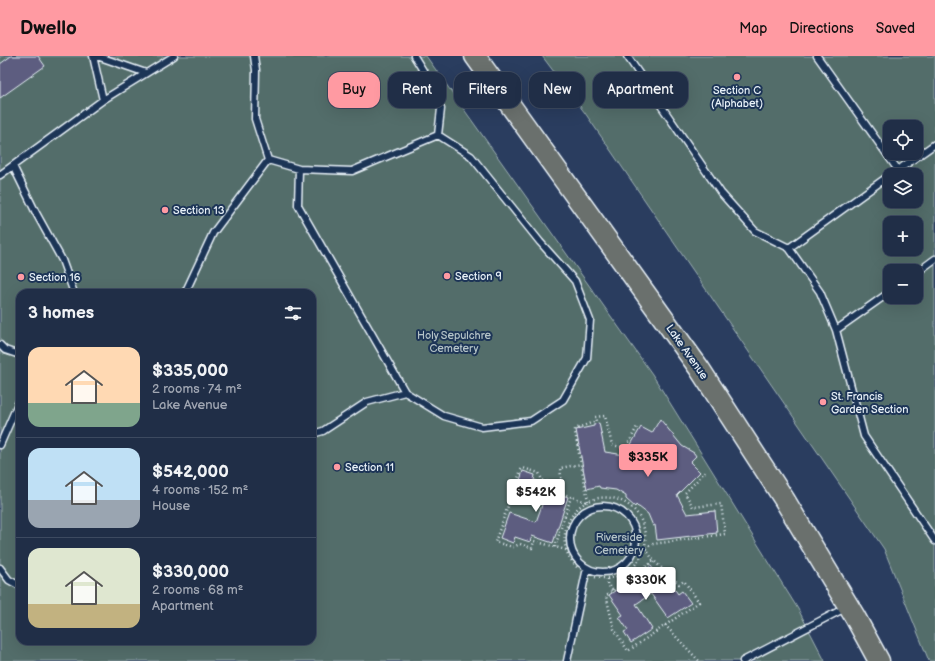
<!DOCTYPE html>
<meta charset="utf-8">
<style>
body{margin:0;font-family:"Balsamiq Sans",sans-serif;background:#2d3a52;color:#f1f3f6;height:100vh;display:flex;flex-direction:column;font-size:15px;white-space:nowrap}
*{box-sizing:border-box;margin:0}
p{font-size:13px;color:#a2a8b4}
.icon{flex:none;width:22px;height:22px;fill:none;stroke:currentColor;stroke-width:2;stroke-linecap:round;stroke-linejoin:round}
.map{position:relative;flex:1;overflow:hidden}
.drawer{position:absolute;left:16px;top:233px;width:300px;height:356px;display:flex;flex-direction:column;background:#202e47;border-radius:12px;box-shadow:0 4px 16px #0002,0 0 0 1px #3d4a60}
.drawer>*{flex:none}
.guide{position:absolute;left:328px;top:16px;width:380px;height:36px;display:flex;gap:8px}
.fabs{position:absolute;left:883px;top:64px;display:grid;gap:8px}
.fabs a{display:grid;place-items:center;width:40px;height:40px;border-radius:8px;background:#202e47;box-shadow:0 4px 16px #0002,0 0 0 1px #3d4a60;font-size:20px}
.price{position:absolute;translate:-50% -34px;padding:0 9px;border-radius:4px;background:#fff;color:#222;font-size:13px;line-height:26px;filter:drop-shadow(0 1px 2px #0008)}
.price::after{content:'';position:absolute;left:50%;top:24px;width:12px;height:9px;margin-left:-6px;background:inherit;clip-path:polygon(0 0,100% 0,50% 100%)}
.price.on{background:#ff9aa2;color:#111}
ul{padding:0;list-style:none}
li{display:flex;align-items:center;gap:12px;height:100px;padding:0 12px}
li+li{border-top:1px solid #3d4a60}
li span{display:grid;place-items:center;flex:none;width:112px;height:80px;border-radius:12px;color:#555}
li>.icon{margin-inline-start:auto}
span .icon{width:48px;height:48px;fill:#fffc;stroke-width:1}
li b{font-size:17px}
h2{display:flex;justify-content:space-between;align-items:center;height:48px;padding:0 12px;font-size:17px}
.tag{padding:0 14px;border-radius:12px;background:#202e47;box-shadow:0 4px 16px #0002,0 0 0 1px #3d4a60;font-size:14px;line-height:36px}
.tag.on{background:#ff9aa2;color:#111}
header{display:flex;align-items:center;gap:24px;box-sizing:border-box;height:56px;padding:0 20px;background:#ff9aa2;color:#111}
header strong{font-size:19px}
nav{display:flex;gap:22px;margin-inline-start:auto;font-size:14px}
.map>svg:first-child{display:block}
.green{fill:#526d6b;stroke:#9dafb2;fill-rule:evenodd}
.building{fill:#5d5d80;stroke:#e8f1f8}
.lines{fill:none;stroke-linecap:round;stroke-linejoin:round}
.lane-casing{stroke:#e8f1f8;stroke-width:9}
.primary-casing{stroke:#e8f1f8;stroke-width:23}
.path{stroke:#e8f1f8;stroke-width:2.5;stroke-dasharray:1 3;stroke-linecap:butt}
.lane{stroke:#1d3557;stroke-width:6}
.primary{stroke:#6b706d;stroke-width:20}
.poi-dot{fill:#ff9aa2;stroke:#1d3557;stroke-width:1.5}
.labels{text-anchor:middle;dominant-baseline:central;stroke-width:4;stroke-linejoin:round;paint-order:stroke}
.poi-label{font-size:11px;fill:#e8f1f8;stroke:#1d3557;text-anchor:start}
.park-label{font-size:11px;fill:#b4c3c7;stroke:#1d3557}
.street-label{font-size:11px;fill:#e8f1f8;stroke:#1d3557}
</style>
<header>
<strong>Dwello</strong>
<nav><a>Map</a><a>Directions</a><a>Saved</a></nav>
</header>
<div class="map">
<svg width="935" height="605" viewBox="0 0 935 605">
<rect width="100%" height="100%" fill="#2a3d5f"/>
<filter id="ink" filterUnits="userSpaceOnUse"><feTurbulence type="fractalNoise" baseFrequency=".025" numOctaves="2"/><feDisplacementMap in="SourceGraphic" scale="8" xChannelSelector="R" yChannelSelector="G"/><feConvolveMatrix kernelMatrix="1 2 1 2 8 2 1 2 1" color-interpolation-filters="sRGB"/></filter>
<g filter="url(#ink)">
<!-- green -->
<path class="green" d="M 0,0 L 426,0 L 652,318 L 798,553 L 825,605 L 0,605 ZM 20,237 L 312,237 L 312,585 L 20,585 Z
M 542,0 L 935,0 L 935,605 L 929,605 L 884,493 L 585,57 ZM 890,71 L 916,71 L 916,97 L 890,97 ZM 890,119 L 916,119 L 916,145 L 890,145 ZM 890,167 L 916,167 L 916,193 L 890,193 ZM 890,215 L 916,215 L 916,241 L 890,241 Z"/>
<!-- building -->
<path class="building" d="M 11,0 L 38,0 L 45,10 L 0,42 L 0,8 Z
M 660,363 L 682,390 L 694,397 L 696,400 L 690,406 L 700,416 L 677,439 L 687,458 L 715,455 L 717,477 L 657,484 L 655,469 L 653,470 L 648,458 L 639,451 L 638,451 L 636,449 L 635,451 L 626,443 L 626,440 L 616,434 L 600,432 L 599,430 L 587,433 L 576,374 L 594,370 L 594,368 L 599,367 L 605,396 L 625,399 L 641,371 L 652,377 Z
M 523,415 L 535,419 L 534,424 L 548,429 L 546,434 L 568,441 L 553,487 L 532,480 L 530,486 L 515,481 L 513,487 L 500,482 L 509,457 L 536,466 L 542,449 L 515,440 Z
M 651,510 L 664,529 L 669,525 L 678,538 L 682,535 L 691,547 L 668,562 L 651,538 L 636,548 L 652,573 L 631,587 L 624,576 L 628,574 L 619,561 L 623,559 L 609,539 Z"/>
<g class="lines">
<defs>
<path id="lane" d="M 97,0 L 146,17
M 254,0 L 256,14 L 255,63 L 268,104 L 299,113 L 352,115 L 438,79 L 471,100 L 540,186 L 575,225 L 590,264 L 587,302 L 563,344 L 531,365 L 482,371 L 444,360 L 405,336 L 367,346 L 323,375 L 312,378
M 414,0 L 430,26 L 441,53 L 438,79
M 627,0 L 721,137 L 755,175 L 789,192 L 820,236 L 836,274 L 864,380 L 935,485
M 817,0 L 898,114
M 103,44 L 174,0
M 13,110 L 36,157 L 62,204 L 74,237
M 299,113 L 298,149 L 405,336
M 0,119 L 103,44 L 93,0
M 891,119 L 935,88
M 789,192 L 890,119
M 916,217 L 935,203
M 185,237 L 213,177 L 268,104
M 836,274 L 890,236
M 0,289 L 5,294 L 20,299
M 0,389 L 20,343
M570 483a33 33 0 1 1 66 0a33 33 0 1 1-66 0Z
M 0,512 L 9,524 L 20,530
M 567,605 L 587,512
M 743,605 L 847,551"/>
<path id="primary" d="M 475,0 L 699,312 L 784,443 L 855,561 L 879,605"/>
</defs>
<!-- lane casing -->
<use href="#lane" class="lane-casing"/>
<!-- primary casing -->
<use href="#primary" class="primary-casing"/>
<!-- path -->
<path class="path" d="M 563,438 L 560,412 L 581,408
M 588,445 L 575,376 L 575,373 L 596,365 L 595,361 L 605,360 L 612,389 L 626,392 L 638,369
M 635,488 L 645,492 L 654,505 L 679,528 L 684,525 L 699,546 L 628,595 L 614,573 L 606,540 L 654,505
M 555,491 L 571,441
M 566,494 L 534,485 L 532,492 L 520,488 L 513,491 L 495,486 L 521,414 L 523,412 L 539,417 L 542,424 L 551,427 L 550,433 L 586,446
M 623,509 L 632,521
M 577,511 C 568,502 563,490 565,478 C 574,424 651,431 645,492
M 595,521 C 618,526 637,514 645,492 L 653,488 L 725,478 L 721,448 L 693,451 L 685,437 L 705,416
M 607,523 L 607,528 L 613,535
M 665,569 L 699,605"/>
<!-- lane -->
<use href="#lane" class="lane"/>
<!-- primary -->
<use href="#primary" class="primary"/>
</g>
</g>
<!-- markers -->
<g class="poi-dot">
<circle cx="737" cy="21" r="4"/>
<circle cx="165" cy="154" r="4"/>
<circle cx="447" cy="220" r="4"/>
<circle cx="21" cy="221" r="4"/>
<circle cx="823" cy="346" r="4"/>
<circle cx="337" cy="411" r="4"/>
</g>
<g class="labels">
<!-- poi labels -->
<g class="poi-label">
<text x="737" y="34" text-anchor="middle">Section C<tspan x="737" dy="13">(Alphabet)</tspan></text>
<text x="173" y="154">Section 13</text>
<text x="455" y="220">Section 9</text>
<text x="29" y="221">Section 16</text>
<text x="831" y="340">St. Francis<tspan x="831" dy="13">Garden Section</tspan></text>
<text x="345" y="411">Section 11</text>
</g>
<!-- park labels -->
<g class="park-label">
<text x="454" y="279">Holy Sepulchre<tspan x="454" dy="13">Cemetery</tspan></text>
<text x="619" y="481">Riverside<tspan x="619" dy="13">Cemetery</tspan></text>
</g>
<!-- street labels -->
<g class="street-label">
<text transform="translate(687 296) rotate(55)">Lake Avenue</text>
</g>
</g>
</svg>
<div class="fabs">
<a><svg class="icon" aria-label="locate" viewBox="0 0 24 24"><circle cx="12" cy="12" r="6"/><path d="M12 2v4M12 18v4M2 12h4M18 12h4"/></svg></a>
<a><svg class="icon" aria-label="layers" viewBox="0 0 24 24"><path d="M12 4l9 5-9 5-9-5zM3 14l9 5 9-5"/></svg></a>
<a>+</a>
<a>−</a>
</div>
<b class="price on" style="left:648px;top:422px">$335K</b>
<b class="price" style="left:536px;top:457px">$542K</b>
<b class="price" style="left:646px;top:545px">$330K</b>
<div class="guide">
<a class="tag on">Buy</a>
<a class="tag">Rent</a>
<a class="tag">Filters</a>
<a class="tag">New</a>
<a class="tag">Apartment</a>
</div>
<section class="drawer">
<h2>3 homes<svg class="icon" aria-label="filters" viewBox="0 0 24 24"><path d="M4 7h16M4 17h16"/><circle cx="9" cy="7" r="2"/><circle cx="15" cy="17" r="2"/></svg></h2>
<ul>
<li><span style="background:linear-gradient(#ffd9b3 70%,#7fa58c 0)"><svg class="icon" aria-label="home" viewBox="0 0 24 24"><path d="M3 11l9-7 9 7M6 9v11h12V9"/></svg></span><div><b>$335,000</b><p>2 rooms · 74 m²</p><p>Lake Avenue</p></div></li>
<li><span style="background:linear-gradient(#bfe0f5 65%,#9aa5b1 0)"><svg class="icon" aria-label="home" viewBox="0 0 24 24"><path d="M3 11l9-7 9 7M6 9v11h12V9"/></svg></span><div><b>$542,000</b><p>4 rooms · 152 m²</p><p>House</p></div></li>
<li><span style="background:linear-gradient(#dfe7d0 70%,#c2b280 0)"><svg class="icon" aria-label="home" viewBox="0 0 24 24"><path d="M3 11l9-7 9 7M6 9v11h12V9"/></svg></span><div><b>$330,000</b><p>2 rooms · 68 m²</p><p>Apartment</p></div></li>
</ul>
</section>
</div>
